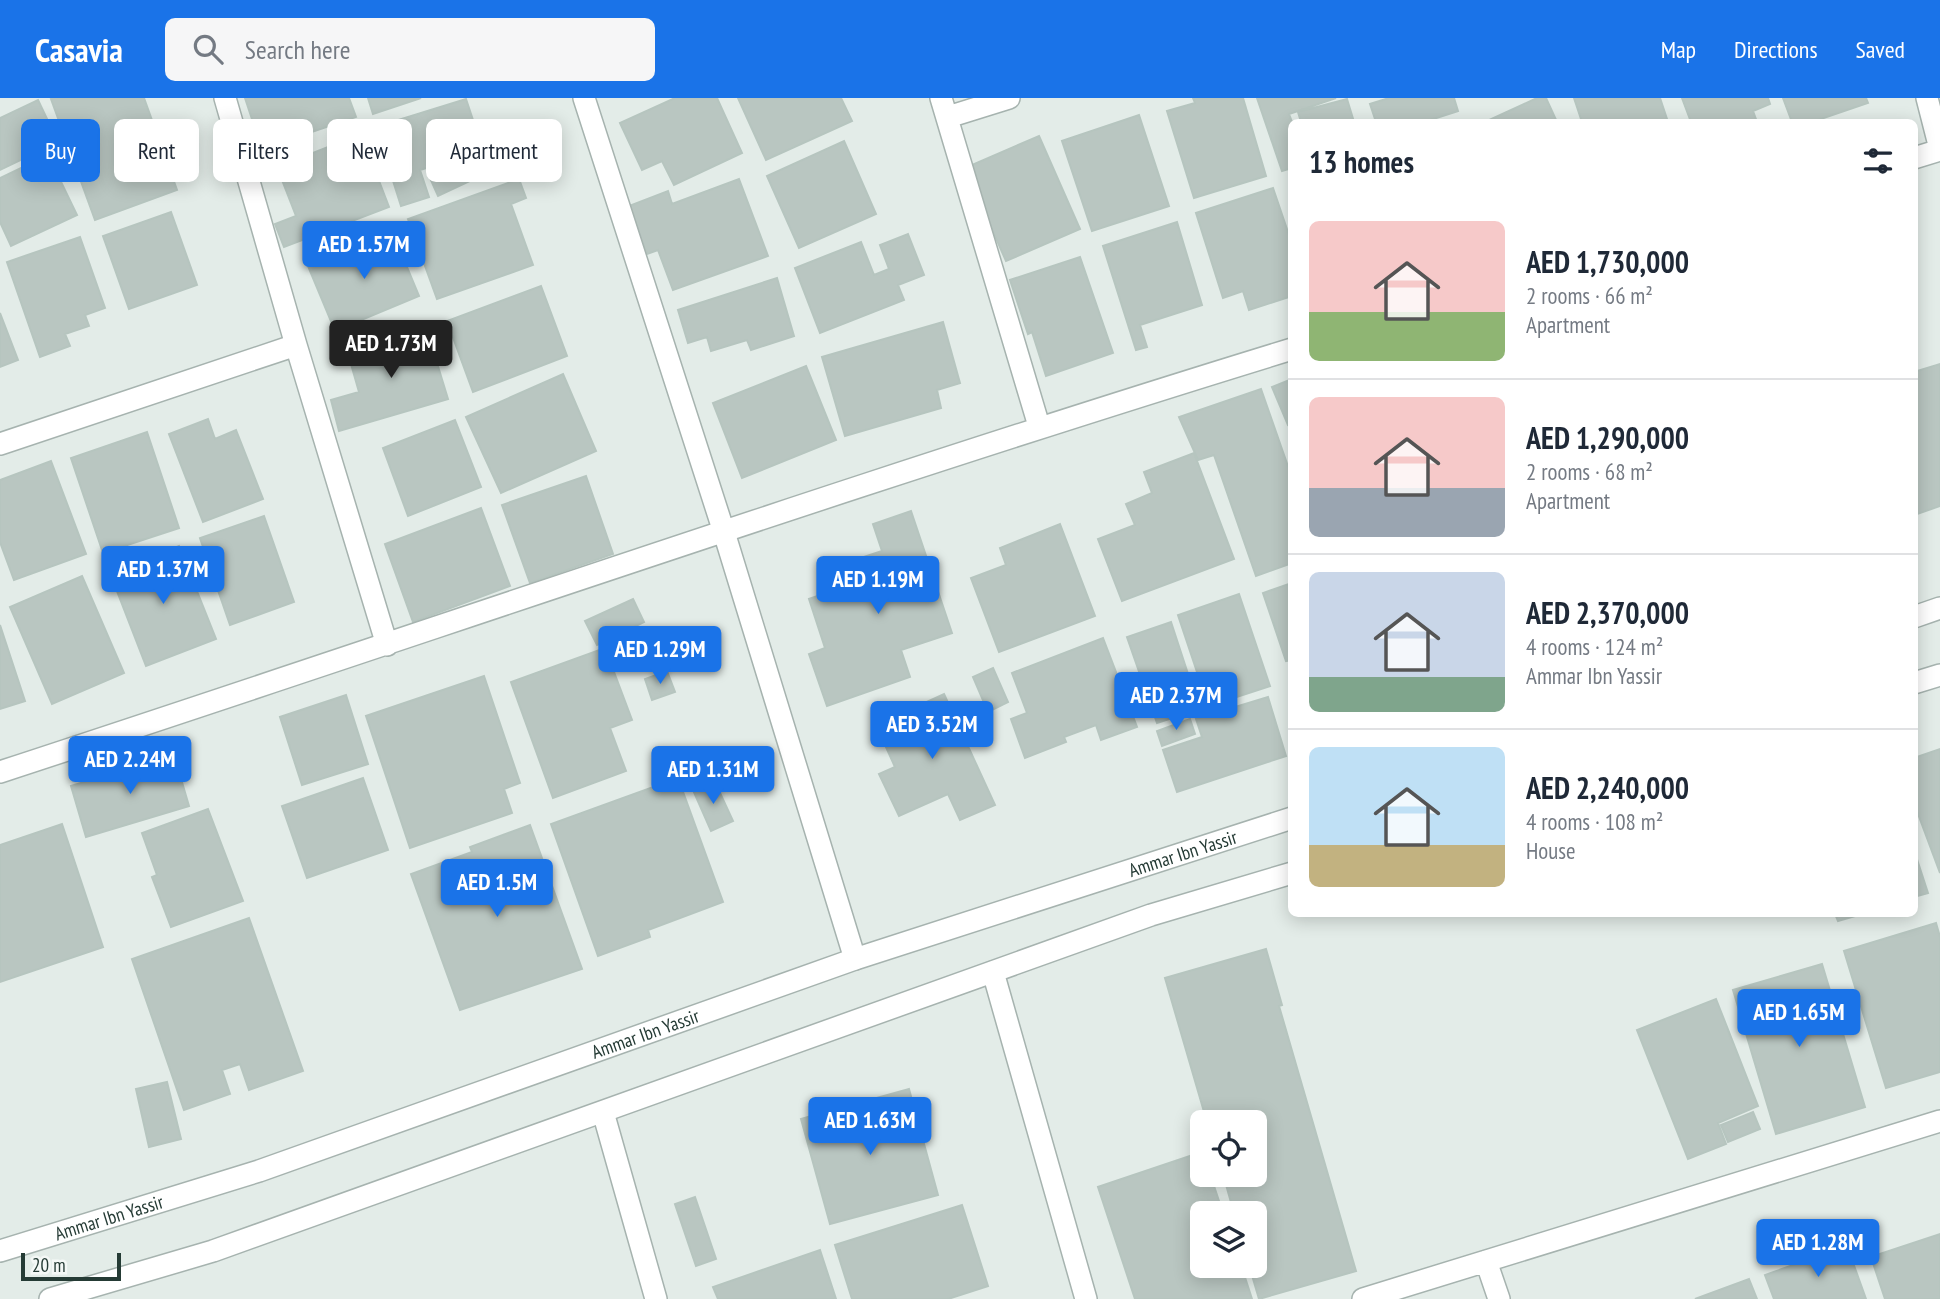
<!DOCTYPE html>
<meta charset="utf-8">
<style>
body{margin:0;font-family:"PT Sans Narrow",sans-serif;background:#f6f6f7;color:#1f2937;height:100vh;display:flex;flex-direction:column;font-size:26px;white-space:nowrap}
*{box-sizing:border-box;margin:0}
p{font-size:23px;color:#747a83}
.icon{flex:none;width:38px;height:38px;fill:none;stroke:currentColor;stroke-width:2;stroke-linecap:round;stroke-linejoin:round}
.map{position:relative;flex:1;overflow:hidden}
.side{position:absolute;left:1288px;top:21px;width:630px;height:798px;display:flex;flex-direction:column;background:#fff;border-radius:10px;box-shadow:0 4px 18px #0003}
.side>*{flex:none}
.banner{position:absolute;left:21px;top:21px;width:665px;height:63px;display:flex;gap:14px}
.tools{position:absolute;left:1190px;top:1012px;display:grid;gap:14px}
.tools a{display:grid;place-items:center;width:77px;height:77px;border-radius:10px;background:#fff;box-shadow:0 4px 18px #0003;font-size:35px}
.scale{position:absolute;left:21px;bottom:18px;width:100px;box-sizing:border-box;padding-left:7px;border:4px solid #253b35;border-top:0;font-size:19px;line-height:24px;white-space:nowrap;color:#253b35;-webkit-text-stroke:5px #f4f8f6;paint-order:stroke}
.price{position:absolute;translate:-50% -60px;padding:0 16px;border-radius:7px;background:#1a73e8;color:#fff;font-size:23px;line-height:46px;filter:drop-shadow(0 2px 4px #0008)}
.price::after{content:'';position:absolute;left:50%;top:42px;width:21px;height:16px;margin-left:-10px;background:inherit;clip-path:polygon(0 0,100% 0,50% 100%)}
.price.selected{background:#222;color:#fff}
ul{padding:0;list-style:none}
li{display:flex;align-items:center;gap:21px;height:175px;padding:0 21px}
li+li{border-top:2px solid #e0e1e3}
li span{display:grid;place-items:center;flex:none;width:196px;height:140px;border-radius:10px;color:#555}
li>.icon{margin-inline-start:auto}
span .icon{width:84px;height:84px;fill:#fffc;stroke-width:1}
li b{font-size:30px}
h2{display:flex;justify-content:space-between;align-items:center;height:84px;padding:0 21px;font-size:30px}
.tag{padding:0 24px;border-radius:10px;background:#fff;box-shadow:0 4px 18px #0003;font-size:24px;line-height:63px}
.tag.selected{background:#1a73e8;color:#fff}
header{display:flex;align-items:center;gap:42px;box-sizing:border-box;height:98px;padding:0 35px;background:#1a73e8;color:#fff}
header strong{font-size:33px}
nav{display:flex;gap:38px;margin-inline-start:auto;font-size:24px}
.search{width:490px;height:63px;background:#f6f6f7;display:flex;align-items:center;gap:18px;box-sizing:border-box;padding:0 24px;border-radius:10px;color:#747a83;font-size:26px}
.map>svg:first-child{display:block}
.building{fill:#b9c6c1;stroke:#b6c5bf;stroke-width:2}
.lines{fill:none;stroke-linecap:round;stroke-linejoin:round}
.minor-casing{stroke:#a6b3af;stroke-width:24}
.tertiary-casing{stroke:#a6b3af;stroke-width:24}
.minor{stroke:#fff;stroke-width:21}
.tertiary{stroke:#fff;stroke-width:21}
.labels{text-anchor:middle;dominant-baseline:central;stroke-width:5;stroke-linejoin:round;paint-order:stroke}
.street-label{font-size:19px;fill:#253b35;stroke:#f4f8f6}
</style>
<header>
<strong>Casavia</strong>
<div class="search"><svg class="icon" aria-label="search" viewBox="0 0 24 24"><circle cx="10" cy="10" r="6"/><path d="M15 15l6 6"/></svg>Search here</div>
<nav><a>Map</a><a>Directions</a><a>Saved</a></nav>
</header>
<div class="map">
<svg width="1940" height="1201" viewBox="0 0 1940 1201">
<rect width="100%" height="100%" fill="#e3ece8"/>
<!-- building -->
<path class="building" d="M 55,0 L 144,0 L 177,92 L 95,122 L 51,1 Z
M 245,0 L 349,0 L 356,19 L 262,51 Z
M 368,0 L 421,0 L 373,16 Z
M 675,0 L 717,0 L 742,55 L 674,87 L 662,63 L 642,72 L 620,25 Z
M 738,0 L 841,0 L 852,23 L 766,62 Z
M 1193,0 L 1243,0 L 1266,78 L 1194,100 L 1167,13 L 1195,5 Z
M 1257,0 L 1336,0 L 1289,16 L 1292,24 L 1292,70 L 1282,73 Z
M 1389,0 L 1454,0 L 1458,13 L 1424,24 L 1376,24 L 1370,6 Z
M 1537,0 L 1546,0 L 1557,24 L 1485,24 Z
M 1574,0 L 1660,0 L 1668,24 L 1582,24 Z
M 1682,0 L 1768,0 L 1770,6 L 1753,13 L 1757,24 L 1691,24 Z
M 1783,0 L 1866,0 L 1868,5 L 1812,24 L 1792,24 Z
M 466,1 L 483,52 L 420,72 L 429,99 L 401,108 L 376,29 Z
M 1347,1 L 1354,24 L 1301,24 L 1298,14 Z
M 38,2 L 58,44 L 0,72 L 0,20 Z
M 1139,17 L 1169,108 L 1092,133 L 1062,43 Z
M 361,36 L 389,109 L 284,149 L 275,126 L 296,118 L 277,69 Z
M 1039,38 L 1080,131 L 1006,163 L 965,70 Z
M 844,43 L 876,116 L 799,150 L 767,78 Z
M 481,56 L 489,74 L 438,98 L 430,80 Z
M 48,57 L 77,117 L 11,148 L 0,124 L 0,80 Z
M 519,81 L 526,100 L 511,106 L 533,167 L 437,201 L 408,121 Z
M 739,81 L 768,158 L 673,192 L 658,152 L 647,156 L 629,108 L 668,93 L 672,106 Z
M 1273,90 L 1292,146 L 1292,198 L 1249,212 L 1243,193 L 1223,200 L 1196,115 Z
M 171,114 L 197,187 L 129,211 L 103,138 Z
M 1177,124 L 1202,207 L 1140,227 L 1147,249 L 1136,252 L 1103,148 Z
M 392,133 L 419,198 L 335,233 L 308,168 Z
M 908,136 L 924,177 L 898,187 L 904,202 L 820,235 L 795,170 L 861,144 L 874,177 L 889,171 L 880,147 Z
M 80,139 L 105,210 L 85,217 L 89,228 L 65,236 L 70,248 L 40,259 L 7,164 Z
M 1080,159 L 1113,255 L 1046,278 L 1032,234 L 1028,236 L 1010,182 Z
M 777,180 L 794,238 L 751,252 L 747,242 L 711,253 L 707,239 L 688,245 L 678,212 Z
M 541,188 L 567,258 L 473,294 L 447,223 Z
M 0,215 L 18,262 L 0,269 Z
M 943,224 L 960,285 L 937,292 L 941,310 L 845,338 L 822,259 Z
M 426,229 L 448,301 L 339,333 L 331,302 L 359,294 L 347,252 Z
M 1940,266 L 1940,408 L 1914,417 L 1914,274 Z
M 806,268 L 836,342 L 742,380 L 713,305 Z
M 563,276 L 596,353 L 501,395 L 466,319 Z
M 1292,281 L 1292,326 L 1288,327 L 1272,289 Z
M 1261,291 L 1292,380 L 1292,465 L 1256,478 L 1214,357 L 1198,362 L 1179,319 Z
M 208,321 L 215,341 L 236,332 L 263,401 L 203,424 L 169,336 Z
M 455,322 L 481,389 L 408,418 L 383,350 Z
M 147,334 L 179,430 L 103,455 L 71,360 Z
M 1194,355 L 1234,461 L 1122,503 L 1098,441 L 1135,427 L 1126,406 L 1152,395 L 1144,374 Z
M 51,363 L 86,456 L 14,482 L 0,444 L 0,382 Z
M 586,378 L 613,456 L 530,485 L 502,407 Z
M 481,410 L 510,488 L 413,524 L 385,446 Z
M 911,413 L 952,535 L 901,552 L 910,579 L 827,608 L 809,556 L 825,550 L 809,501 L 862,483 L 855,462 L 882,453 L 873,426 Z
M 264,418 L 294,504 L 230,527 L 200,440 Z
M 1060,426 L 1095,518 L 999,554 L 971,480 L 1006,467 L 1000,450 Z
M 179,448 L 216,541 L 146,568 L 110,475 Z
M 82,478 L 124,575 L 52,606 L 10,509 Z
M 1292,485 L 1292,562 L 1286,563 L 1263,495 Z
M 1239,496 L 1270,588 L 1157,625 L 1127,539 L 1171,524 L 1190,582 L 1199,580 L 1178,517 Z
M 633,501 L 644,524 L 597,547 L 585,523 Z
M 0,527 L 25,603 L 0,611 Z
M 1103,540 L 1137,629 L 1101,642 L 1096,627 L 1064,639 L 1066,644 L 1025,660 L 1011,621 L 1027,615 L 1012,575 Z
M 605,550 L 632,622 L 610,630 L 626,673 L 553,700 L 511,584 Z
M 993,570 L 1008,604 L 988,614 L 973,579 Z
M 667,573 L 675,594 L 652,602 L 645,581 Z
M 484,578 L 520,685 L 504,691 L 512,715 L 410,750 L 366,618 Z
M 944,596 L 995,707 L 960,722 L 948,696 L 899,718 L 879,676 L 895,669 L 876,627 Z
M 346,597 L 368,666 L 302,687 L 280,619 Z
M 1268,599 L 1286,658 L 1177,694 L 1163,652 L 1202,639 L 1196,621 Z
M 1190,621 L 1195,636 L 1162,648 L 1157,633 Z
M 1940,651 L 1940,775 L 1914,705 L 1914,660 Z
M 174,657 L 189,708 L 86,739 L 71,688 Z
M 363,680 L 388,752 L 307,780 L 282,708 Z
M 678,680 L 723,804 L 648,832 L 650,839 L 598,858 L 551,726 Z
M 714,682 L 733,723 L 711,733 L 693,692 Z
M 208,711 L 243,803 L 171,829 L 152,779 L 157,777 L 142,735 Z
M 62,726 L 103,849 L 0,884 L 0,747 Z
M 530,727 L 582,871 L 460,912 L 411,776 L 472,754 L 470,749 Z
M 1914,752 L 1928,795 L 1914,799 Z
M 1835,816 L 1862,816 L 1838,823 Z
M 249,820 L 303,973 L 249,992 L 240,966 L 222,972 L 230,996 L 184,1012 L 132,861 Z
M 1936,825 L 1940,839 L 1940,974 L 1886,990 L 1844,853 Z
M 1266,851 L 1282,907 L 1279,908 L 1356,1173 L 1259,1201 L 1249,1167 L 1255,1167 L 1255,1115 L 1234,1115 L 1223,1076 L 1255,1076 L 1255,1024 L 1207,1024 L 1165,880 Z
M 1822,866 L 1865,1009 L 1776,1036 L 1733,892 Z
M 1716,901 L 1758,1008 L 1718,1025 L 1726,1046 L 1688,1061 L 1637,932 Z
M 167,984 L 181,1041 L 149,1049 L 136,991 Z
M 909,991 L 938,1097 L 830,1126 L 801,1021 Z
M 1753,1014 L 1760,1031 L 1728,1044 L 1721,1027 Z
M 1202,1054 L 1202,1076 L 1210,1076 L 1223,1115 L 1202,1115 L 1202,1167 L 1241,1167 L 1252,1201 L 1135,1201 L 1098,1089 Z
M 695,1099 L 716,1161 L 696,1168 L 675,1106 Z
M 962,1107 L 988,1188 L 948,1201 L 852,1201 L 835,1147 Z
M 1940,1136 L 1940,1201 L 1885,1201 L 1871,1159 Z
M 1847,1148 L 1866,1201 L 1774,1201 L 1765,1177 Z
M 820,1152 L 836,1201 L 718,1201 L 713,1189 Z
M 1749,1181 L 1757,1201 L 1695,1201 Z"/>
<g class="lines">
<defs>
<path id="minor" d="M 225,0 L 296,247 L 387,547
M 584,0 L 723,431 L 855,861
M 941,0 L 1039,328
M 1927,0 L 1940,51
M 948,19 L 1009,0
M 1914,60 L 1940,52
M 0,346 L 296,247
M 0,674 C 431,533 858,384 1292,251
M 993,874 L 1086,1201
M 603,1014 L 656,1201
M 1486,1163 L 1499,1201
M 1363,1201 L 1940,1023"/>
<g id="tertiary">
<path d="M 1914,519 L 1940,510"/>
<path d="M 1914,585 L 1940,577"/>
<path id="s1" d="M 0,1153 L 259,1073 L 855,861 L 1292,720"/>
<path d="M 50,1201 L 213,1153 L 1151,817 L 1292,775"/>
</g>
</defs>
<!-- minor casing -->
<use href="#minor" class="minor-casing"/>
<!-- tertiary casing -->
<use href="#tertiary" class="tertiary-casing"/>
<!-- minor -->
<use href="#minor" class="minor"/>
<!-- tertiary -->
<use href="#tertiary" class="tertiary"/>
</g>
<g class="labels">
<!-- street labels -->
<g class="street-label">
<text stroke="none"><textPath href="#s1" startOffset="1248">Ammar Ibn Yassir</textPath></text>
<text stroke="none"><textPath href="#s1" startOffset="681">Ammar Ibn Yassir</textPath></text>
<text stroke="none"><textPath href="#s1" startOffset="114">Ammar Ibn Yassir</textPath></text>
</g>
</g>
</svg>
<div class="tools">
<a><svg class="icon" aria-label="locate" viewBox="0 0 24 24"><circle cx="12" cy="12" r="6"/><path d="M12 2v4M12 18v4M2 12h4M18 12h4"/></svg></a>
<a><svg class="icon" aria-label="layers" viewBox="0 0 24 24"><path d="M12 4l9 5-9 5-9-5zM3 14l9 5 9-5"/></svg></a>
</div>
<div class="scale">20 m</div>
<b class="price" style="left:364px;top:183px">AED 1.57M</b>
<b class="price selected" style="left:391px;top:282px">AED 1.73M</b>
<b class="price" style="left:163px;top:508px">AED 1.37M</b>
<b class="price" style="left:878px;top:518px">AED 1.19M</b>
<b class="price" style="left:660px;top:588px">AED 1.29M</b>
<b class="price" style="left:1176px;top:634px">AED 2.37M</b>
<b class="price" style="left:932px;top:663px">AED 3.52M</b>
<b class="price" style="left:130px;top:698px">AED 2.24M</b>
<b class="price" style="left:713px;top:708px">AED 1.31M</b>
<b class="price" style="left:497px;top:821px">AED 1.5M</b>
<b class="price" style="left:1799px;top:951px">AED 1.65M</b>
<b class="price" style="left:870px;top:1059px">AED 1.63M</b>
<b class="price" style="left:1818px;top:1181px">AED 1.28M</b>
<div class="banner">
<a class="tag selected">Buy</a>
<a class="tag">Rent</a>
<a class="tag">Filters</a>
<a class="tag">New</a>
<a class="tag">Apartment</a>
</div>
<section class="side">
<h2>13 homes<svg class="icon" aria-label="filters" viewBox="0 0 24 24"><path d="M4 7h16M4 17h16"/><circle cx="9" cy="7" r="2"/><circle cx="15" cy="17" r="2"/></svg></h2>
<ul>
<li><span style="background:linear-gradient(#f6c9c9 65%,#8fb573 0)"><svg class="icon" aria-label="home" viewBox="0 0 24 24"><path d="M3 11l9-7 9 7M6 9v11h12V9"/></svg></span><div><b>AED 1,730,000</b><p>2 rooms · 66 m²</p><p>Apartment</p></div></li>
<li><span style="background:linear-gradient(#f6c9c9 65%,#9aa5b1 0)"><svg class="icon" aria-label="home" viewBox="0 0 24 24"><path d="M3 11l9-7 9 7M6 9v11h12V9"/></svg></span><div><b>AED 1,290,000</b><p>2 rooms · 68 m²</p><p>Apartment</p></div></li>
<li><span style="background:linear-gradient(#c9d6e8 75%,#7fa58c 0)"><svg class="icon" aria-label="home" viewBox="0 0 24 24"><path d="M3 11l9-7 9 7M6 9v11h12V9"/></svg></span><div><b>AED 2,370,000</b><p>4 rooms · 124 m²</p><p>Ammar Ibn Yassir</p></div></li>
<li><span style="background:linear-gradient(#bfe0f5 70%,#c2b280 0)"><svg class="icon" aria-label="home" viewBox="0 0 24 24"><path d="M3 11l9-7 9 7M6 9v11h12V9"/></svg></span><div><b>AED 2,240,000</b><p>4 rooms · 108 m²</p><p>House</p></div></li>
</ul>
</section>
</div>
